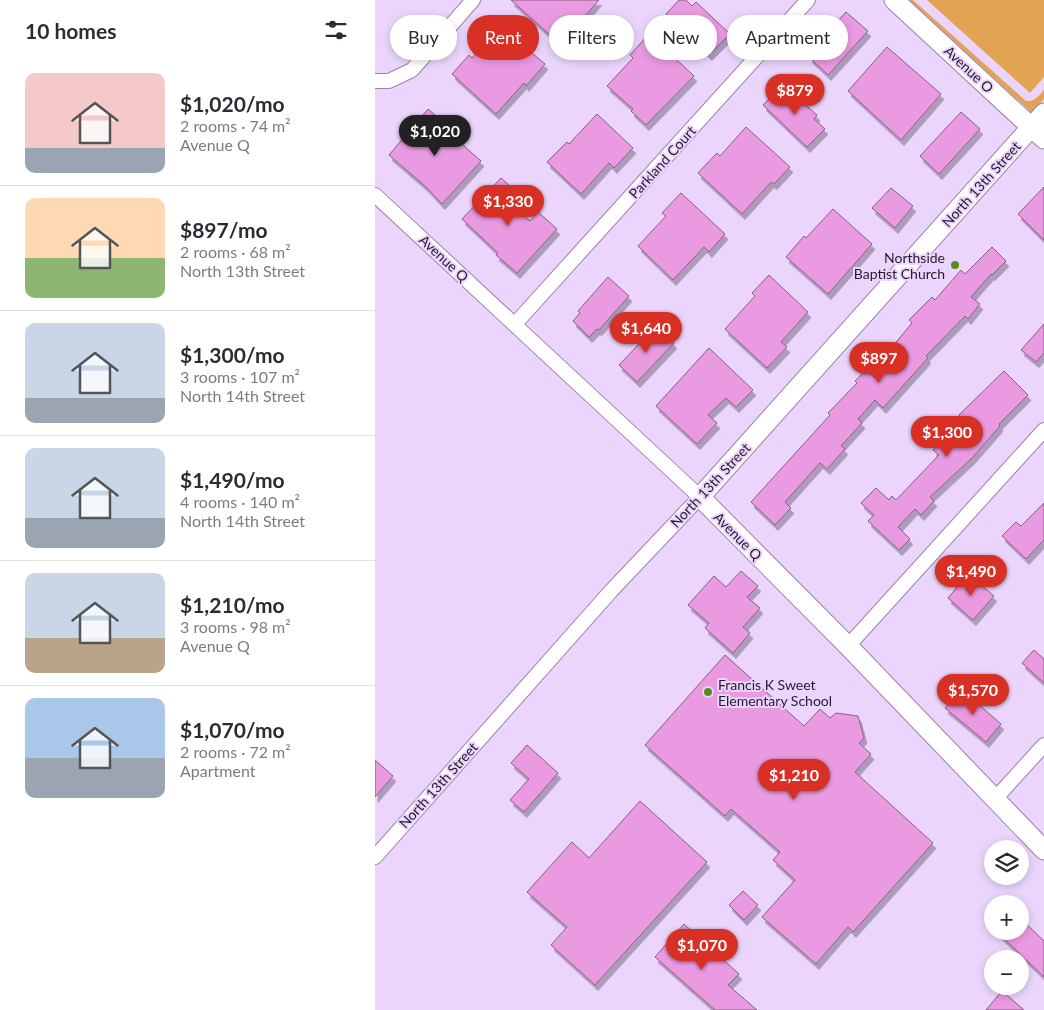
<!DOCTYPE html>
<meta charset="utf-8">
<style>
body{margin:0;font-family:Lato,sans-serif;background:#f2f2f3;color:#2b2b33;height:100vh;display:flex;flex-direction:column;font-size:19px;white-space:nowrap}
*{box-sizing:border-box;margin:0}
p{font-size:16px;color:#7c7c81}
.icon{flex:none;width:28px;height:28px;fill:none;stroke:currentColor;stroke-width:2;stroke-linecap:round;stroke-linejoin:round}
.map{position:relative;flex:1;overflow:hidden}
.drawer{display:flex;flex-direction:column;background:#fff;width:375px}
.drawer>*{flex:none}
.guide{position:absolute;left:15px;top:15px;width:475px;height:45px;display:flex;gap:10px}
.buttons{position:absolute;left:609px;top:840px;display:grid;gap:10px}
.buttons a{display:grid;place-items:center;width:45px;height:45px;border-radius:50%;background:#fff;box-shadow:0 2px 8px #0003;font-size:25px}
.price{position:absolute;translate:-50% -42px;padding:0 11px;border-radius:18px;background:#d93025;color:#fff;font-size:16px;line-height:32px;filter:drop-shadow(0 1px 2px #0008)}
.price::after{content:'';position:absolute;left:50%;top:30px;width:15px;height:11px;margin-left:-8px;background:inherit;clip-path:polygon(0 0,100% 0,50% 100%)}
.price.selected{background:#222;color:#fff}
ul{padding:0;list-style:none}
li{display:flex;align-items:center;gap:15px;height:125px;padding:0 25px}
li+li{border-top:1px solid #e1e1e2}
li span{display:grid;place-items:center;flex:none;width:140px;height:100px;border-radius:10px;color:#555}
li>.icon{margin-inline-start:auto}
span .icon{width:60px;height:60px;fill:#fffc;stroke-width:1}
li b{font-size:21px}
h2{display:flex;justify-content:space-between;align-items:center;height:60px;padding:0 25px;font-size:21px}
.pill{padding:0 18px;border-radius:22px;background:#fff;box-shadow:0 2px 8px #0003;font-size:18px;line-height:45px}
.pill.selected{background:#d93025;color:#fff}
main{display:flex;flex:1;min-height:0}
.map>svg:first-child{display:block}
.green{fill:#e2a352}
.building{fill:#ea9ae1;stroke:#875e82;filter:url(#shadow)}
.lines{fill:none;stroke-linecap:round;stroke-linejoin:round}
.street-casing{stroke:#9c81ae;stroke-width:16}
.secondary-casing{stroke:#9c81ae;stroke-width:21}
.street{stroke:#fff;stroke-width:14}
.secondary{stroke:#fff;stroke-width:19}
.poi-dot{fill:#5b8a1e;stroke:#ebd5fc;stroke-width:2}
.labels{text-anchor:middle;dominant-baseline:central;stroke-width:4;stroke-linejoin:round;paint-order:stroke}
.street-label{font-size:14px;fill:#261b2d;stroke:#ebd5fc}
.poi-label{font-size:14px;fill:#261b2d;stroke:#ebd5fc;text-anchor:end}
</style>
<main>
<section class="drawer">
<h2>10 homes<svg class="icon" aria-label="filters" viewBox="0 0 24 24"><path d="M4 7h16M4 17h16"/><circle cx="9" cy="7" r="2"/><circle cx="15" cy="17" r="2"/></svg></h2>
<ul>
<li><span style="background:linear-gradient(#f6c9c9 75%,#9aa5b1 0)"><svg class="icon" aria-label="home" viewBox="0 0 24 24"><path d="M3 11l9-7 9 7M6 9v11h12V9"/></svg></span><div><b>$1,020/mo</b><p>2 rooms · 74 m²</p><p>Avenue Q</p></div></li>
<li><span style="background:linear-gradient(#ffd9b3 60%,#8fb573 0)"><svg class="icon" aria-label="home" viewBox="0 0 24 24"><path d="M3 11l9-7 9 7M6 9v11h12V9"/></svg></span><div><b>$897/mo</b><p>2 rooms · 68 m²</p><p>North 13th Street</p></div></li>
<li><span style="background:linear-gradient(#c9d6e8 75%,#9aa5b1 0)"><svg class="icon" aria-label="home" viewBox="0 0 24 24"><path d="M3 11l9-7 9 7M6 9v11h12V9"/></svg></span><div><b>$1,300/mo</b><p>3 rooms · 107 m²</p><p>North 14th Street</p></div></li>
<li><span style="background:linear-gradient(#c9d6e8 70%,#9aa5b1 0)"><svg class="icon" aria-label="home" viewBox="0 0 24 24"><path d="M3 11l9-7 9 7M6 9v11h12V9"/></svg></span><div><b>$1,490/mo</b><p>4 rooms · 140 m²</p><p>North 14th Street</p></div></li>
<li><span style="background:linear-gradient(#c9d6e8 65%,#b9a48a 0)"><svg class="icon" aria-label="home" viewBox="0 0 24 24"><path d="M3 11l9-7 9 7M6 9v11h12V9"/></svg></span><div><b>$1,210/mo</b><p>3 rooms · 98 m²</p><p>Avenue Q</p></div></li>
<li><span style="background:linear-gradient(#a9c7e8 60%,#9aa5b1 0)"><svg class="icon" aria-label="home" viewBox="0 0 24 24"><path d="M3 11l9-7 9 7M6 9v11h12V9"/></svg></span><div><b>$1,070/mo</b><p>2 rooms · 72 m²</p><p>Apartment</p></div></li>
</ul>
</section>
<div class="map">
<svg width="669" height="1010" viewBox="0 0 669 1010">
<defs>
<filter id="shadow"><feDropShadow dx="3" dy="5.5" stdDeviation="0" flood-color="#0004"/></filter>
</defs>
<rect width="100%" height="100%" fill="#ebd5fc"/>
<!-- green -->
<path class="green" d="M 534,0 L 538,0 L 651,101 C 660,102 663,96 669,90 L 669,99 L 657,113 Z
M 552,0 L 669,0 L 669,77 L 655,93 Z"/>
<!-- building -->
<path class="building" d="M 136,0 L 224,0 L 201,26 L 203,28 L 187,46 Z
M 304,0 L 311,0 L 317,6 L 321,2 L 355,34 L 334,55 L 291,14 Z
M 471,12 L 493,31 L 453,75 L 434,57 L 444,47 L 441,45 Z
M 125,26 L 170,64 L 151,86 L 149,83 L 121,114 L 77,74 L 94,55 L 97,58 Z
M 274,34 L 319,76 L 271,125 L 256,111 L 258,109 L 232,86 L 258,58 L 255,55 Z
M 512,47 L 566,94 L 526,140 L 473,91 Z
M 405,88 L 415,97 L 418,94 L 442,115 L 439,119 L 450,129 L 432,147 L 388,105 Z
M 53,109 L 74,127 L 71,130 L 106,161 L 67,204 L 50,186 L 14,155 Z
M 586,112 L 605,129 L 564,174 L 545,156 Z
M 222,114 L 258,148 L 239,168 L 234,163 L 206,194 L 172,162 L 192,142 L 194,144 Z
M 371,127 L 415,167 L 399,184 L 396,182 L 367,214 L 323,173 L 342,153 L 345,156 Z
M 126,178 L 144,194 L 135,204 L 155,221 L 163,212 L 182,229 L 142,273 L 121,255 L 123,253 L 87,219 Z
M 669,187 L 669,240 L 643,214 Z
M 516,188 L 538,206 L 520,228 L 497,208 Z
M 306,193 L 350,234 L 334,252 L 329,247 L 298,280 L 263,246 L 291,216 L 287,213 Z
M 458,209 L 497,244 L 453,294 L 411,257 L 429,236 L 431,238 Z
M 617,247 L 631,261 L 617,275 L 616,274 L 596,297 L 605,304 L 593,319 L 590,316 L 551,356 L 553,358 L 508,408 L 500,400 L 483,419 L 487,423 L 466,446 L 470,449 L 452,469 L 445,463 L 410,502 L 416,508 L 400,525 L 376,502 L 455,415 L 453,413 L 482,383 L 480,381 L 491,370 L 500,378 L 520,358 L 513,352 L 537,323 L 534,320 L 557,297 L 560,300 L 586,270 L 590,274 Z
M 394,275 L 433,312 L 406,342 L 412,347 L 392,368 L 350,329 L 380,296 L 377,293 Z
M 233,277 L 254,296 L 224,330 L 222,329 L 214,337 L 198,321 L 205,313 L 203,311 Z
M 669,324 L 669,353 L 661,362 L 646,350 Z
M 281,326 L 299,343 L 262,382 L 244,365 Z
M 334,348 L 378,390 L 361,407 L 351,398 L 333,415 L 342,423 L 322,444 L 281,406 Z
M 629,371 L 653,395 L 624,424 L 625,426 L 597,458 L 555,497 L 559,501 L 546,515 L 540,509 L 523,527 L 535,539 L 524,550 L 493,521 L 499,515 L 486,503 L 501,488 L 514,500 L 517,496 L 521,500 L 564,455 L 558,450 L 588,419 L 584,415 Z
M 669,503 L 669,540 L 651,559 L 627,536 L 641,522 L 646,526 Z
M 366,571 L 383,586 L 372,597 L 385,608 L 368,627 L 375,633 L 358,653 L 330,628 L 334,623 L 313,605 L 339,576 L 351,587 Z
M 593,574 L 619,596 L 598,620 L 573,598 Z
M 659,650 L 669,659 L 669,683 L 647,663 Z
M 350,655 L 429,726 L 445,709 L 455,718 L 461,713 L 483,716 L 489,738 L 484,743 L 496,754 L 480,772 L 558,843 L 478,932 L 473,927 L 441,964 L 387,917 L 420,880 L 398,860 L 405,852 L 356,809 L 350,816 L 270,745 Z
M 586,689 L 626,724 L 611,742 L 570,708 Z
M 152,745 L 183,773 L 149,812 L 135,800 L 154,779 L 136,763 Z
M 0,760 L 18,776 L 0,797 Z
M 265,801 L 332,862 L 220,985 L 176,945 L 192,927 L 152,892 L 197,842 L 214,858 Z
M 368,891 L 383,905 L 369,920 L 354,905 Z
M 645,918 L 669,941 L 669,977 L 621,931 L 645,931 Z
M 309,924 L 364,974 L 353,985 L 382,1010 L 340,1010 L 280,957 Z
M 627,991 L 649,1010 L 611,1010 Z"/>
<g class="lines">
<defs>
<path id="street" d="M 0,81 L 14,81 L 37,70 L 98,0
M 0,195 L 325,497 L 236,591 L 0,857
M 140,324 L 433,0
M 473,646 L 669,430
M 620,799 L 669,745"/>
<path id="secondary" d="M 519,0 L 669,139
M 669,113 L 325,497 L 473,646 L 669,850"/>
</defs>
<!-- street casing -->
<use href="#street" class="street-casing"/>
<!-- secondary casing -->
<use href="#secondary" class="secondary-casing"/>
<!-- street -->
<use href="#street" class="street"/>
<!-- secondary -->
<use href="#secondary" class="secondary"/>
</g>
<!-- markers -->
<g class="poi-dot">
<circle cx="580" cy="265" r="5"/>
<circle cx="333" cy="692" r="5"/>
</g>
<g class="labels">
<!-- street labels -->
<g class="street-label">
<text transform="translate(594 69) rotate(43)">Avenue O</text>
<text transform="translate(287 162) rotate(-48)">Parkland Court</text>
<text transform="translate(606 184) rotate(-48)">North 13th Street</text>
<text transform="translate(69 258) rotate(43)">Avenue Q</text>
<text transform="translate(335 485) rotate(-47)">North 13th Street</text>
<text transform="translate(363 536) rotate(45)">Avenue Q</text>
<text transform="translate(63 785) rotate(-48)">North 13th Street</text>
</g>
<!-- poi labels -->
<g class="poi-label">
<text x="570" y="257">Northside<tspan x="570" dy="16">Baptist Church</tspan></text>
<text x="343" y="684" text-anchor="start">Francis K Sweet<tspan x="343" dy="16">Elementary School</tspan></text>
</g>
</g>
</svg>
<div class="buttons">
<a><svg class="icon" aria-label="layers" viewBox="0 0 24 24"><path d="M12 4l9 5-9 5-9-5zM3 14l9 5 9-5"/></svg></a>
<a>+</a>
<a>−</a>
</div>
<b class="price" style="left:420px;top:116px">$879</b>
<b class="price selected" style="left:60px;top:157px">$1,020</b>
<b class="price" style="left:133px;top:227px">$1,330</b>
<b class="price" style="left:271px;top:354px">$1,640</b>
<b class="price" style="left:504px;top:384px">$897</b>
<b class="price" style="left:572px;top:458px">$1,300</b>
<b class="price" style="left:596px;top:597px">$1,490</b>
<b class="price" style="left:598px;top:716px">$1,570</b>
<b class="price" style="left:419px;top:801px">$1,210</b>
<b class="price" style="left:327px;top:971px">$1,070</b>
<div class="guide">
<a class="pill">Buy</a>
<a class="pill selected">Rent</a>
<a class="pill">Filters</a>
<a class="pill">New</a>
<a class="pill">Apartment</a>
</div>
</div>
</main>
